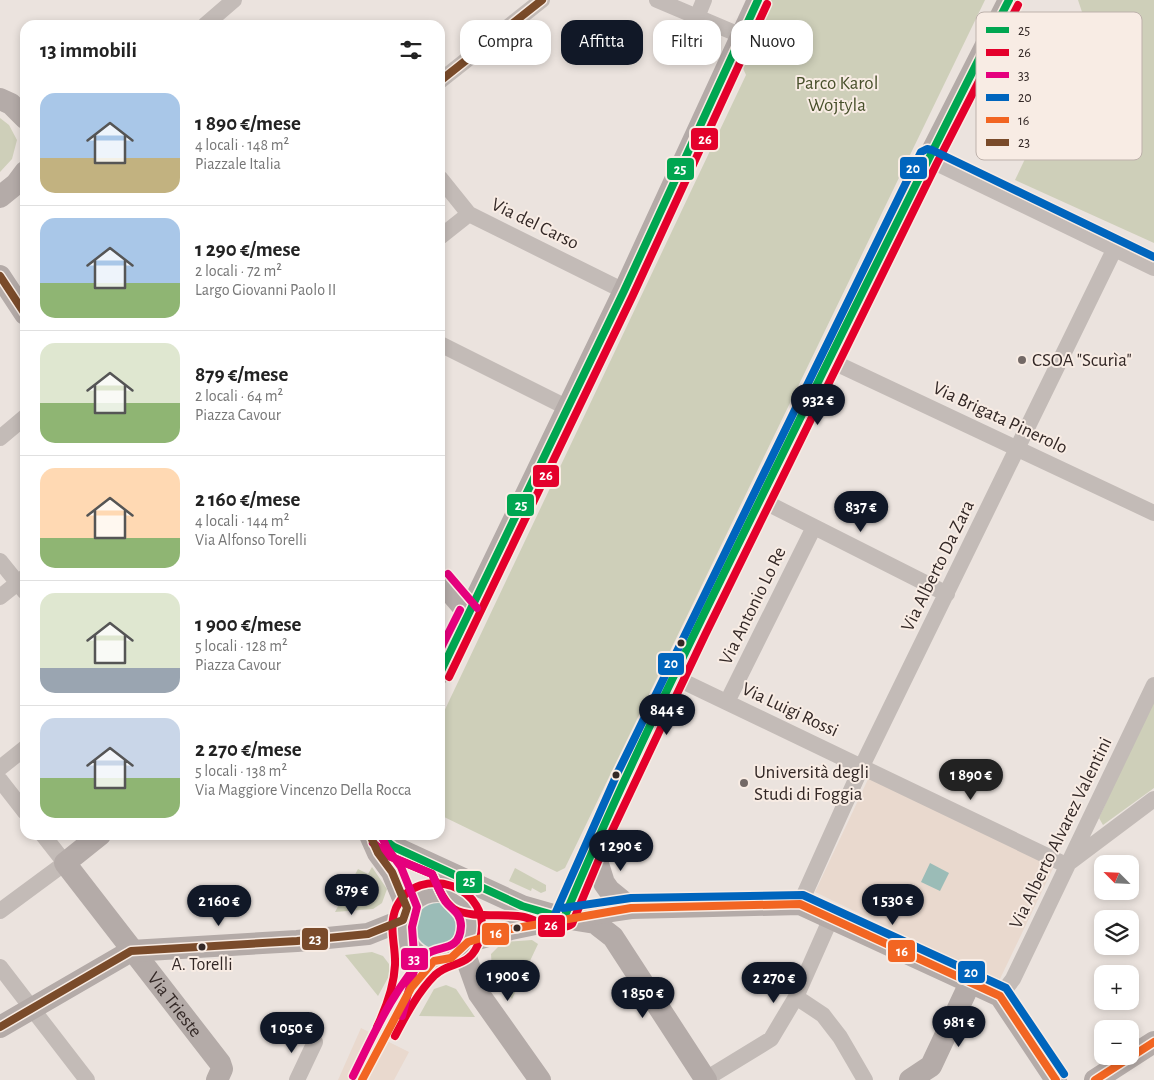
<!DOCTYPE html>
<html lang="it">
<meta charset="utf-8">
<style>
body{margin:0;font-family:"Alegreya Sans",sans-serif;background:#f2f2f2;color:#222;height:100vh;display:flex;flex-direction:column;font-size:19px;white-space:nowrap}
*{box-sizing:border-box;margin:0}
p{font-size:16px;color:#767676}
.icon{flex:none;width:28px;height:28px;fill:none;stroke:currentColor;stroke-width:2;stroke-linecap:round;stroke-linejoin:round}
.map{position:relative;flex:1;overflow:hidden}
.side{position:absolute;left:20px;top:20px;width:425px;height:820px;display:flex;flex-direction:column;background:#fff;border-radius:15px;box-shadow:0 2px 8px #0003}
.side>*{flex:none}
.banner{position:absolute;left:460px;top:20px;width:475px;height:45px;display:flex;gap:10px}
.needle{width:32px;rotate:294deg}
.buttons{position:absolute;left:1094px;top:855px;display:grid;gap:10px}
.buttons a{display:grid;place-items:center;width:45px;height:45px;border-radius:10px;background:#fff;box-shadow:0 2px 8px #0003;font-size:25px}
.price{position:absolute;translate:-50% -42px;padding:0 11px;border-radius:18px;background:#111827;color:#fff;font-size:16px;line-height:32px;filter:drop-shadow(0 1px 2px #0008)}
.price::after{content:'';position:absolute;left:50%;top:30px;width:15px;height:11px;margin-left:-8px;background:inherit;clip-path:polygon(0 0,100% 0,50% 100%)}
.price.current{background:#222;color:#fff}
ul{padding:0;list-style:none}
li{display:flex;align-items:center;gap:15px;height:125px;padding:0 20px}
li+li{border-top:1px solid #e0e0e0}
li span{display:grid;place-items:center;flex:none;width:140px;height:100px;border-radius:15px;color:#555}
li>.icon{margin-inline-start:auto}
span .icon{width:60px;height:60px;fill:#fffc;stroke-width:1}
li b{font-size:21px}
h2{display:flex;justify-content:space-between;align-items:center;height:60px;padding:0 20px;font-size:21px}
.chip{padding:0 18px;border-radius:15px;background:#fff;box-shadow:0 2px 8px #0003;font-size:18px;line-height:45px}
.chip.current{background:#111827;color:#fff}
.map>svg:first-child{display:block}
.green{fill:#cecfb9}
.plaza{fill:#e9d9ce}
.water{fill:#9bbcb7}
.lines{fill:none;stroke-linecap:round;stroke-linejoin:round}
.street{stroke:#c3bbb7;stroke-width:16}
.secondary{stroke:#b4aba8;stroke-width:22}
.bus-1-casing{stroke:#f8ece4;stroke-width:11}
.bus-2-casing{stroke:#f8ece4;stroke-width:11}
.bus-3-casing{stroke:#f8ece4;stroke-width:11}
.bus-4-casing{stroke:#f8ece4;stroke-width:11}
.bus-5-casing{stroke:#f8ece4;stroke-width:11}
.bus-6-casing{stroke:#f8ece4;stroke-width:11}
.bus-1{stroke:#00a651;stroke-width:8}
.bus-2{stroke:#e4002b;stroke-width:8}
.bus-3{stroke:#e5007d;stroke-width:8}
.bus-4{stroke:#0065bd;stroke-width:8}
.bus-5{stroke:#f26522;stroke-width:8}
.bus-6{stroke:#7a4b2a;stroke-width:8}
.poi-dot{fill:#736966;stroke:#f8ece4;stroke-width:2}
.bus-dot{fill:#332826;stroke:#f8ece4;stroke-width:2}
.labels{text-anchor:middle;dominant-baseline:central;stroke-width:4;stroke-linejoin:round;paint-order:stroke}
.bus-label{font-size:18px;fill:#332826;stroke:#f8ece4}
.park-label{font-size:19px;fill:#48502b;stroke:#f8ece4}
.street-label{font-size:19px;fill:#332826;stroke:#f8ece4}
.poi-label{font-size:19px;fill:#332826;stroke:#f8ece4;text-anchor:start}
.key{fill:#f8ece4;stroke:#bdb1ab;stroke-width:1}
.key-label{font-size:14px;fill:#332826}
.line-badge{stroke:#f8ece4;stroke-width:2}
.badge-label{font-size:14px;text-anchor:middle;font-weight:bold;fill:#fff}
</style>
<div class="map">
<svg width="1154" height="1080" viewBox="0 0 1154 1080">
<rect width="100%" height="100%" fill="#ebe3de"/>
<!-- green -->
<path class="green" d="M 770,0 L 985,0 L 565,868 L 557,872 L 440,815 L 440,720 L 746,75 L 742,66 Z
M 1078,0 L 1154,0 L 1154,243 L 1015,180 L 1087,27 Z
M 0,118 L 9,125 L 17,140 L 12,159 L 0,172 Z
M 1154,697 L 1154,788 L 1103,825 L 1099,818 Z
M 372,867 L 387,889 L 382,903 L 373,909 L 335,912 L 358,869 L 368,874 Z
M 515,868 L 546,885 L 546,891 L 541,893 L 532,888 L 531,891 L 509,881 Z
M 532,940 L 538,944 L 512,999 L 492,970 L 491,954 L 503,942 Z
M 372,952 L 383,956 L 389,964 L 389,976 L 378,996 L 345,955 Z
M 446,985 L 456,989 L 475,1017 L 419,1016 L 434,989 Z"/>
<!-- plaza -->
<path class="plaza" d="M 870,775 L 1055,864 L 999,981 L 815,892 Z
M 361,1028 L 409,1052 L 394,1080 L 338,1080 Z"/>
<!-- water -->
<path class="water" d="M 930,863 L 949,873 L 940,891 L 921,882 Z
M415 926a23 23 0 1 1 46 0a23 23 0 1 1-46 0Z"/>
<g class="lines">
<!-- street -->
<path class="street" d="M 657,0 L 742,36
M 697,17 L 704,0
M 205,25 L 234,0
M 440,81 L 542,0
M 928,159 L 1154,268
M 440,178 L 469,214 L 624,291
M 440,237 L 469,214
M 440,344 L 568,408
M 829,360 L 1154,513
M 0,438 L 25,417
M 761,500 L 947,594
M 0,561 L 25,592
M 0,597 L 25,577
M 674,677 L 1066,865
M 727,702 L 814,527
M 0,768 L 25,748
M 0,780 L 25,812
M 1070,862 L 1154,799
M 800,904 L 862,766 L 1115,248
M 0,911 L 65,863 L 43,835
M 0,967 L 87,1080
M 1000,996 L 1013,979 L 1154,685
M 796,997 L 823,1015 L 840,1037 L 865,1080
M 297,1080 L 315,1042
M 704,1080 L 771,1039 L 796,997 L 831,918"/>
<!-- secondary -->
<g class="secondary">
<path d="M 0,99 L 11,104 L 25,118"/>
<path d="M 0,197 L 16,184 L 25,172"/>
<path d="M 0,276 L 25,314"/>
<path d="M 440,580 L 469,614"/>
<path d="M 440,673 L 624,291 L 758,0"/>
<path id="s1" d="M 100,835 L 65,863 L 220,1063 L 222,1069 L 217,1080"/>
<path d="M 370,835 L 378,853 L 392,872 L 407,908"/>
<path d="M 379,835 L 394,847 L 522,906 L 564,918 L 595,923 L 613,937 L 706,1080"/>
<path d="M 593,848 L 604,883 L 609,890 L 631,908"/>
<circle cx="437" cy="926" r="35"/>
<path d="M 564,918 L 593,848 L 696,631 L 928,159 L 1009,0"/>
<path d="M 468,942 L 511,929 L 564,918 L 631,908 L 800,904 L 1000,996 L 1056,1080"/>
<path d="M 463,949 L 479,994 L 540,1080"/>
<path d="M 0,1027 L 131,951 L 297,941 L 368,934 L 403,920"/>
<path d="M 910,1080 L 931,1066 L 970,983"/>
<path d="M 1095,1080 L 1154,1042"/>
</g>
<defs>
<path id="bus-1" d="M 440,673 L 624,291 L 758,0
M 379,835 L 394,847 L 522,906 L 564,918
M 564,918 C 623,776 692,638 760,500 C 842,333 924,166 1009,0"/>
<path id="bus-2" d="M 449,677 L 633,295 L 767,4
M 373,843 L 389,856 L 432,874 C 438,886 443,902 454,909 C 470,919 507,913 524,917 C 536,920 561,933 572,924 L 602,852 L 705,635 L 937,163 L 1018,5
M 377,1027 C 386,1008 394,986 395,965 C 396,946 388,927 396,908 C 418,860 495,887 480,939 C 471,969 451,960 435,975 C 418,992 406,1015 395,1036"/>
<path id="bus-3" d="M 448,574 L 477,608
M 440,650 L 460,610
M 381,835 L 387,848 L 401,867 L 417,907 L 412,927 L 415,967 L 402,1016
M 353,1076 C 374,1034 393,989 426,955 C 437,944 460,954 461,926 C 461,913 452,910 445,901 C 440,893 436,883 432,874 L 389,856 L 373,843"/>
<path id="bus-4" d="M 563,908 L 631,898 L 803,895 L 1006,988 L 1064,1074
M 555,914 L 617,774 L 921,152 L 927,149 L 932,150 L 1154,257"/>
<path id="bus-5" d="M 362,1080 L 411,988 L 434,961 L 451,958 L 468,942 L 511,929 L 631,908 L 800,904 L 1000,996 L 1056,1080
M 1095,1080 L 1154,1042"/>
<path id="bus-6" d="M 440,81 L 542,0
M 0,276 L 25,314
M 0,1027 L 131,951 L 297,941 L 368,934 L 403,920 L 407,908 L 392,872 L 378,853 L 370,835"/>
</defs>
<!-- bus-1 casing -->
<use href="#bus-1" class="bus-1-casing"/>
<!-- bus-2 casing -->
<use href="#bus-2" class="bus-2-casing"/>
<!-- bus-3 casing -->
<use href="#bus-3" class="bus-3-casing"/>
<!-- bus-4 casing -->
<use href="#bus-4" class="bus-4-casing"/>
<!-- bus-5 casing -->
<use href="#bus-5" class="bus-5-casing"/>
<!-- bus-6 casing -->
<use href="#bus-6" class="bus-6-casing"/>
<!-- bus-1 -->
<use href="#bus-1" class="bus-1"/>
<!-- bus-2 -->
<use href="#bus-2" class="bus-2"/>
<!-- bus-3 -->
<use href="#bus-3" class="bus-3"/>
<!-- bus-4 -->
<use href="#bus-4" class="bus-4"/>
<!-- bus-5 -->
<use href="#bus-5" class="bus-5"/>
<!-- bus-6 -->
<use href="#bus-6" class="bus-6"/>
</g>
<!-- markers -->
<g class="poi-dot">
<circle cx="1022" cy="360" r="5"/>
<circle cx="744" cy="783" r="5"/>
</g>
<g class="bus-dot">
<circle cx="681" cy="643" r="4.5"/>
<circle cx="616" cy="775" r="4.5"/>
<circle cx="517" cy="928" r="4.5"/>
<circle cx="202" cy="947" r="4.5"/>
</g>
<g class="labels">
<!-- bus labels -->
<g class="bus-label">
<text x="202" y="965">A. Torelli</text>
</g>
<!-- park labels -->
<g class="park-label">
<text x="837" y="83">Parco Karol<tspan x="837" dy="22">Wojtyla</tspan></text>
</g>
<!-- street labels -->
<g class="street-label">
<text transform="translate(535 224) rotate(26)">Via del Carso</text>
<text transform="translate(1000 418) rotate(25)">Via Brigata Pinerolo</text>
<text transform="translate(938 566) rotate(-64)">Via Alberto Da Zara</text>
<text transform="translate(753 606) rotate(-64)">Via Antonio Lo Re</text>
<text transform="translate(790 710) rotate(25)">Via Luigi Rossi</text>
<text transform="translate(1061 833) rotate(-64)">Via Alberto Alvarez Valentini</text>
<text stroke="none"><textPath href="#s1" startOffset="224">Via Trieste</textPath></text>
</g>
<!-- poi labels -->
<g class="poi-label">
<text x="1032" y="360">CSOA "Scurìa"</text>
<text x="754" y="772">Università degli<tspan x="754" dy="22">Studi di Foggia</tspan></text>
</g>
</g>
<!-- legend -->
<rect x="976" y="12" width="166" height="148" rx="8" class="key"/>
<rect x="986" y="27" width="23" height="6" fill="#00a651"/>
<rect x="986" y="49" width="23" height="7" fill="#e4002b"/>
<rect x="986" y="72" width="23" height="6" fill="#e5007d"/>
<rect x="986" y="94" width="23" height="7" fill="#0065bd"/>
<rect x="986" y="117" width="23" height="6" fill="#f26522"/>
<rect x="986" y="139" width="23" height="7" fill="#7a4b2a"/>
<g class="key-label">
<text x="1018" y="35">25</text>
<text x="1018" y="57">26</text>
<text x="1018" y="80">33</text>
<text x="1018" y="102">20</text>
<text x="1018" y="125">16</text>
<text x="1018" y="147">23</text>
</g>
<g class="line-badge">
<rect x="690" y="127" width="29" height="24" rx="5" fill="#e4002b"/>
<rect x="899" y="156" width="29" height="24" rx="5" fill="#0065bd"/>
<rect x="666" y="157" width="29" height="24" rx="5" fill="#00a651"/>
<rect x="532" y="464" width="28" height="24" rx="5" fill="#e4002b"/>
<rect x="506" y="493" width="29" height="24" rx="5" fill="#00a651"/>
<rect x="657" y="652" width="28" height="24" rx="5" fill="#0065bd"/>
<rect x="455" y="870" width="28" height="24" rx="5" fill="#00a651"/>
<rect x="537" y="914" width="29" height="24" rx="5" fill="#e4002b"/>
<rect x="481" y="922" width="29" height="24" rx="5" fill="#f26522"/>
<rect x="301" y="927" width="28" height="24" rx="5" fill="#7a4b2a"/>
<rect x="887" y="939" width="29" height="24" rx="5" fill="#f26522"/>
<rect x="400" y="947" width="29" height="24" rx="5" fill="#e5007d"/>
<rect x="957" y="960" width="29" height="24" rx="5" fill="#0065bd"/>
</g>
<g class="badge-label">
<text x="705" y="144">26</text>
<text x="913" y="173">20</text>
<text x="680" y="174">25</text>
<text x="546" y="480">26</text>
<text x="521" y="510">25</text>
<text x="671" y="668">20</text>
<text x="469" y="886">25</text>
<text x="551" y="930">26</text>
<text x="496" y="938">16</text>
<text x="315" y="944">23</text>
<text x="902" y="956">16</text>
<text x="414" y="964">33</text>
<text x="971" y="977">20</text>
</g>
</svg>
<div class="buttons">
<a><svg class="needle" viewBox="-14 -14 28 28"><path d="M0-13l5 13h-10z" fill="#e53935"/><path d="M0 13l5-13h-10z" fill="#767676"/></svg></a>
<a><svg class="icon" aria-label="layers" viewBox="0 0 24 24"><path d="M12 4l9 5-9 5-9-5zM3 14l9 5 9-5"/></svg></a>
<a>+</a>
<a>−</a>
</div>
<b class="price" style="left:818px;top:426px">932 €</b>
<b class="price" style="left:861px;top:533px">837 €</b>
<b class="price" style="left:667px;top:736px">844 €</b>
<b class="price current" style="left:971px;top:801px">1 890 €</b>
<b class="price" style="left:621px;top:872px">1 290 €</b>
<b class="price" style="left:352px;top:916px">879 €</b>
<b class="price" style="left:893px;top:926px">1 530 €</b>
<b class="price" style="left:219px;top:927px">2 160 €</b>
<b class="price" style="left:508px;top:1002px">1 900 €</b>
<b class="price" style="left:774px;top:1004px">2 270 €</b>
<b class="price" style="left:643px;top:1019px">1 850 €</b>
<b class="price" style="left:959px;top:1048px">981 €</b>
<b class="price" style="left:292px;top:1054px">1 050 €</b>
<div class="banner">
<a class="chip">Compra</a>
<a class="chip current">Affitta</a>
<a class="chip">Filtri</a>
<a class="chip">Nuovo</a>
</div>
<section class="side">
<h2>13 immobili<svg class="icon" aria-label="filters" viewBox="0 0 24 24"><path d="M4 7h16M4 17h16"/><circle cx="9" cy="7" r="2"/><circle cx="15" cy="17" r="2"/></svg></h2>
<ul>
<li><span style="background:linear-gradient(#a9c7e8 65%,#c2b280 0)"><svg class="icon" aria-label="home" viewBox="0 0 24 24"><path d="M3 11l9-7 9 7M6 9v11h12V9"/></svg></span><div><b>1 890 €/mese</b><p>4 locali · 148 m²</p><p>Piazzale Italia</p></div></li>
<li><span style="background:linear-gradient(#a9c7e8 65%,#8fb573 0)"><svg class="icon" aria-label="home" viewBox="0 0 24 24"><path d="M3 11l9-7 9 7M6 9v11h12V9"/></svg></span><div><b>1 290 €/mese</b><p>2 locali · 72 m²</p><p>Largo Giovanni Paolo II</p></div></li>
<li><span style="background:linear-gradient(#dfe7d0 60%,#8fb573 0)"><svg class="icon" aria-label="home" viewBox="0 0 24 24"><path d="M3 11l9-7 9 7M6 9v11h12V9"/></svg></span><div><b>879 €/mese</b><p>2 locali · 64 m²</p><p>Piazza Cavour</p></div></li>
<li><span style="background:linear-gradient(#ffd9b3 70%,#8fb573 0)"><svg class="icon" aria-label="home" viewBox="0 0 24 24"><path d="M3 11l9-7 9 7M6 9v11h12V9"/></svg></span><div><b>2 160 €/mese</b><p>4 locali · 144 m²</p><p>Via Alfonso Torelli</p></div></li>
<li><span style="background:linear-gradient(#dfe7d0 75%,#9aa5b1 0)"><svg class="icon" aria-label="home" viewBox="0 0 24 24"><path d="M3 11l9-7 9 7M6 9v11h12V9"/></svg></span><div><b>1 900 €/mese</b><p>5 locali · 128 m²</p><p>Piazza Cavour</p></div></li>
<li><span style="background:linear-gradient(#c9d6e8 60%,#8fb573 0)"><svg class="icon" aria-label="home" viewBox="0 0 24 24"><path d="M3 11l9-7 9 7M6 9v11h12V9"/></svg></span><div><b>2 270 €/mese</b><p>5 locali · 138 m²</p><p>Via Maggiore Vincenzo Della Rocca</p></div></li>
</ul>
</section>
</div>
